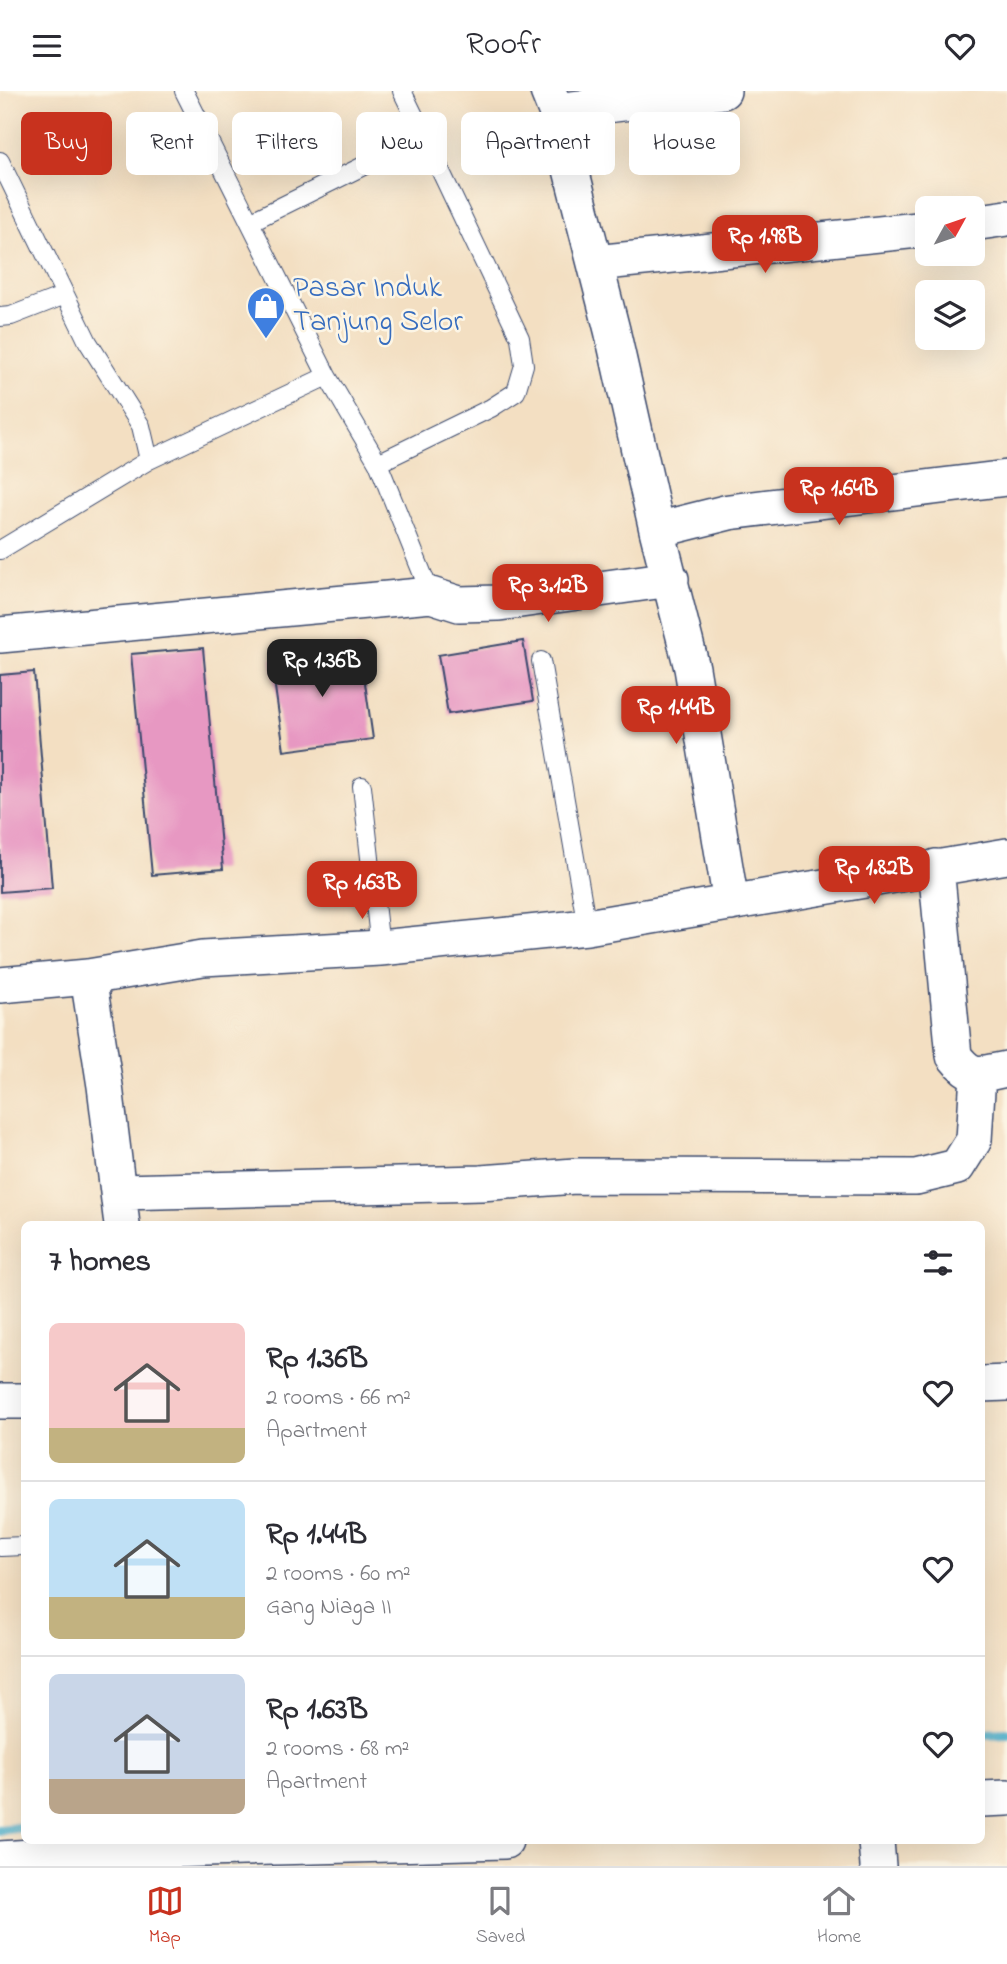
<!DOCTYPE html>
<meta charset="utf-8">
<style>
body{margin:0;font-family:"Indie Flower",sans-serif;background:#f2f2f3;color:#2b2b33;height:100vh;display:flex;flex-direction:column;font-size:26px;white-space:nowrap}
*{box-sizing:border-box;margin:0}
p{font-size:23px;color:#7c7c81}
.icon{flex:none;width:38px;height:38px;fill:none;stroke:currentColor;stroke-width:2;stroke-linecap:round;stroke-linejoin:round}
.map{position:relative;flex:1;overflow:hidden}
.sheet{position:absolute;left:21px;top:1130px;width:964px;height:623px;display:flex;flex-direction:column;background:#fff;border-radius:10px;box-shadow:0 7px 28px #0002}
.sheet>*{flex:none}
.banner{position:absolute;left:21px;top:21px;width:966px;height:63px;display:flex;gap:14px}
.needle{width:46px;rotate:50deg}
.tools{position:absolute;left:915px;top:105px;display:grid;gap:14px}
.tools a{display:grid;place-items:center;width:70px;height:70px;border-radius:10px;background:#fff;box-shadow:0 7px 28px #0002;font-size:35px}
.price{position:absolute;translate:-50% -60px;padding:0 16px;border-radius:14px;background:#c8321e;color:#fff;font-size:23px;line-height:46px;filter:drop-shadow(0 2px 4px #0008)}
.price::after{content:'';position:absolute;left:50%;top:42px;width:21px;height:16px;margin-left:-10px;background:inherit;clip-path:polygon(0 0,100% 0,50% 100%)}
.price.current{background:#222;color:#fff}
ul{padding:0;list-style:none}
li{display:flex;align-items:center;gap:21px;height:175px;padding:0 28px}
li+li{border-top:2px solid #e1e1e2}
li span{display:grid;place-items:center;flex:none;width:196px;height:140px;border-radius:10px;color:#555}
li>.icon{margin-inline-start:auto}
span .icon{width:84px;height:84px;fill:#fffc;stroke-width:1}
li b{font-size:30px}
h2{display:flex;justify-content:space-between;align-items:center;height:84px;padding:0 28px;font-size:30px}
.tag{padding:0 24px;border-radius:10px;background:#fff;box-shadow:0 7px 28px #0002;font-size:24px;line-height:63px}
.tag.current{background:#c8321e;color:#fff}
header{display:flex;justify-content:space-between;align-items:center;height:91px;padding:0 28px;background:#fff;font-size:32px;font-weight:600}
.dock{display:flex;justify-content:space-around;align-items:center;height:98px;border-top:2px solid #e1e1e2;background:#fff;font-size:19px;color:#7c7c81}
.dock a{display:grid;justify-items:center;gap:4px}
.dock .current{color:#c8321e}
.map>svg:first-child{display:block}
.lines{fill:none;stroke-linecap:round;stroke-linejoin:round}
.stream{stroke:#4badca;stroke-width:10}
.building{fill:#e798c2}
.service-casing{stroke:#3b496d;stroke-width:20}
.minor-casing{stroke:#3b496d;stroke-width:38}
.service{stroke:#fff;stroke-width:18}
.minor{stroke:#fff;stroke-width:35}
.labels{text-anchor:middle;dominant-baseline:central;stroke-width:5;stroke-linejoin:round;paint-order:stroke}
.shop-label{font-size:30px;fill:#366cbe;stroke:#fcf5e5;text-anchor:start}
</style>
<header><svg class="icon" aria-label="menu" viewBox="0 0 24 24"><path d="M4 6h16M4 12h16M4 18h16"/></svg>Roofr<svg class="icon" aria-label="heart" viewBox="0 0 24 24"><path d="M12 20l-8-8c-3-5 5-10 8-4 3-6 11-1 8 4z"/></svg></header>
<div class="map">
<svg width="1007" height="1775" viewBox="0 0 1007 1775">
<rect width="100%" height="100%" fill="#fcf5e5"/>
<filter id="ink" filterUnits="userSpaceOnUse"><feTurbulence type="fractalNoise" baseFrequency=".0143" numOctaves="2"/><feDisplacementMap in="SourceGraphic" scale="14" xChannelSelector="R" yChannelSelector="G"/><feConvolveMatrix kernelMatrix="1 2 1 2 8 2 1 2 1" color-interpolation-filters="sRGB"/></filter>
<filter id="wash" filterUnits="userSpaceOnUse"><feTurbulence type="fractalNoise" baseFrequency=".00686" numOctaves="4" result="noise"/><feDisplacementMap in="SourceGraphic" scale="28" xChannelSelector="R" yChannelSelector="G"/><feGaussianBlur stdDeviation="1.57" result="paint"/><feColorMatrix in="noise" values="0 0 0 0 0 0 0 0 0 0 0 0 0 0 0 0 0 1.4 0 .05"/><feComposite in="paint" operator="in"/></filter>
<g filter="url(#wash)">
<rect width="100%" height="100%" fill="#f3dfc2"/>
<g class="lines">
<!-- stream -->
<path class="stream" d="M 982,1643 L 1007,1642
M 0,1739 L 24,1736"/>
</g>
<g id="blocks">
<!-- building -->
<path class="building" d="M 523,550 L 533,610 L 448,623 L 438,564 Z
M 203,557 L 223,778 L 152,784 L 131,563 Z
M 360,557 L 373,648 L 284,660 L 271,568 Z
M 34,581 L 52,797 L 0,801 L 0,584 Z"/>
</g>
</g>
<g filter="url(#ink)">
<use href="#blocks" fill-opacity="0" stroke="#3b496d" stroke-width="2"/>
<g class="lines">
<defs>
<path id="service" d="M 184,0 L 327,285
M 402,0 L 424,45
M 0,70 L 88,251 L 141,335 L 149,369 L 327,285 L 378,372 L 431,504
M 250,131 L 424,45 L 520,247 L 524,274 L 516,301 L 491,317 L 378,372
M 0,226 L 11,225 L 65,204
M 0,459 L 149,369
M 541,570 L 587,836
M 362,695 L 380,857
M 0,1456 L 24,1455"/>
<path id="minor" d="M 548,0 L 556,20 L 612,239 L 657,439
M 556,20 L 723,0
M 973,132 L 1007,127
M 595,172 L 928,138
M 0,544 L 431,504 L 459,513 L 499,512 L 671,488
M 936,776 L 954,965 C 973,989 979,983 1007,978
M 731,812 L 692,577 L 657,439 L 729,421 L 1007,387
M 88,886 L 105,995 L 122,1134
M 0,894 L 88,886 L 203,867 L 380,857 L 587,836 L 1007,765
M 119,1101 L 481,1092 L 575,1085 L 916,1086 L 957,1076 L 974,1049 L 978,983
M 982,1293 L 1007,1292
M 0,1310 L 24,1310
M 982,1708 L 1007,1707
M 876,1750 L 878,1775
M 0,1768 L 127,1760 L 505,1750"/>
</defs>
<!-- service casing -->
<use href="#service" class="service-casing"/>
<!-- minor casing -->
<use href="#minor" class="minor-casing"/>
<!-- service -->
<use href="#service" class="service"/>
<!-- minor -->
<use href="#minor" class="minor"/>
</g>
</g>
<!-- icons -->
<defs>
<symbol id="shop-pin" viewBox="-11 -11 22 30"><path d="M0 17L-7.5 6A9.5 9.5 0 1 1 7.5 6Z" fill="#3f7fe0" stroke="#fcf5e5"/><path d="M-5-2.5h2.3a2.7 3.5 0 0 1 5.4 0H5L5.5 6h-11ZM-1.5-2.5h3a1.5 2.3 0 0 0-3 0Z" fill="#fff"/></symbol>
</defs>
<g fill-rule="evenodd">
<use href="#shop-pin" x="244" y="193" width="44" height="60"/>
</g>
<g class="labels">
<!-- shop labels -->
<g class="shop-label">
<text x="293" y="198">Pasar Induk<tspan x="293" dy="34">Tanjung Selor</tspan></text>
</g>
</g>
</svg>
<div class="tools">
<a><svg class="needle" viewBox="-14 -14 28 28"><path d="M0-13l5 13h-10z" fill="#e53935"/><path d="M0 13l5-13h-10z" fill="#7c7c81"/></svg></a>
<a><svg class="icon" aria-label="layers" viewBox="0 0 24 24"><path d="M12 4l9 5-9 5-9-5zM3 14l9 5 9-5"/></svg></a>
</div>
<b class="price" style="left:765px;top:184px">Rp 1.98B</b>
<b class="price" style="left:839px;top:436px">Rp 1.64B</b>
<b class="price" style="left:548px;top:533px">Rp 3.12B</b>
<b class="price current" style="left:322px;top:608px">Rp 1.36B</b>
<b class="price" style="left:676px;top:655px">Rp 1.44B</b>
<b class="price" style="left:874px;top:815px">Rp 1.82B</b>
<b class="price" style="left:362px;top:830px">Rp 1.63B</b>
<div class="banner">
<a class="tag current">Buy</a>
<a class="tag">Rent</a>
<a class="tag">Filters</a>
<a class="tag">New</a>
<a class="tag">Apartment</a>
<a class="tag">House</a>
</div>
<section class="sheet">
<h2>7 homes<svg class="icon" aria-label="filters" viewBox="0 0 24 24"><path d="M4 7h16M4 17h16"/><circle cx="9" cy="7" r="2"/><circle cx="15" cy="17" r="2"/></svg></h2>
<ul>
<li><span style="background:linear-gradient(#f6c9c9 75%,#c2b280 0)"><svg class="icon" aria-label="home" viewBox="0 0 24 24"><path d="M3 11l9-7 9 7M6 9v11h12V9"/></svg></span><div><b>Rp 1.36B</b><p>2 rooms · 66 m²</p><p>Apartment</p></div><svg class="icon" aria-label="heart" viewBox="0 0 24 24"><path d="M12 20l-8-8c-3-5 5-10 8-4 3-6 11-1 8 4z"/></svg></li>
<li><span style="background:linear-gradient(#bfe0f5 70%,#c2b280 0)"><svg class="icon" aria-label="home" viewBox="0 0 24 24"><path d="M3 11l9-7 9 7M6 9v11h12V9"/></svg></span><div><b>Rp 1.44B</b><p>2 rooms · 60 m²</p><p>Gang Niaga II</p></div><svg class="icon" aria-label="heart" viewBox="0 0 24 24"><path d="M12 20l-8-8c-3-5 5-10 8-4 3-6 11-1 8 4z"/></svg></li>
<li><span style="background:linear-gradient(#c9d6e8 75%,#b9a48a 0)"><svg class="icon" aria-label="home" viewBox="0 0 24 24"><path d="M3 11l9-7 9 7M6 9v11h12V9"/></svg></span><div><b>Rp 1.63B</b><p>2 rooms · 68 m²</p><p>Apartment</p></div><svg class="icon" aria-label="heart" viewBox="0 0 24 24"><path d="M12 20l-8-8c-3-5 5-10 8-4 3-6 11-1 8 4z"/></svg></li>
</ul>
</section>
</div>
<nav class="dock">
<a class="current"><svg class="icon" aria-label="map" viewBox="0 0 24 24"><path d="M3 6l6-2 6 2 6-2v14l-6 2-6-2-6 2zM9 4v14M15 6v14"/></svg>Map</a>
<a><svg class="icon" aria-label="saved" viewBox="0 0 24 24"><path d="M7 4h10v16l-5-4-5 4z"/></svg>Saved</a>
<a><svg class="icon" aria-label="home" viewBox="0 0 24 24"><path d="M3 11l9-7 9 7M6 9v11h12V9"/></svg>Home</a>
</nav>
